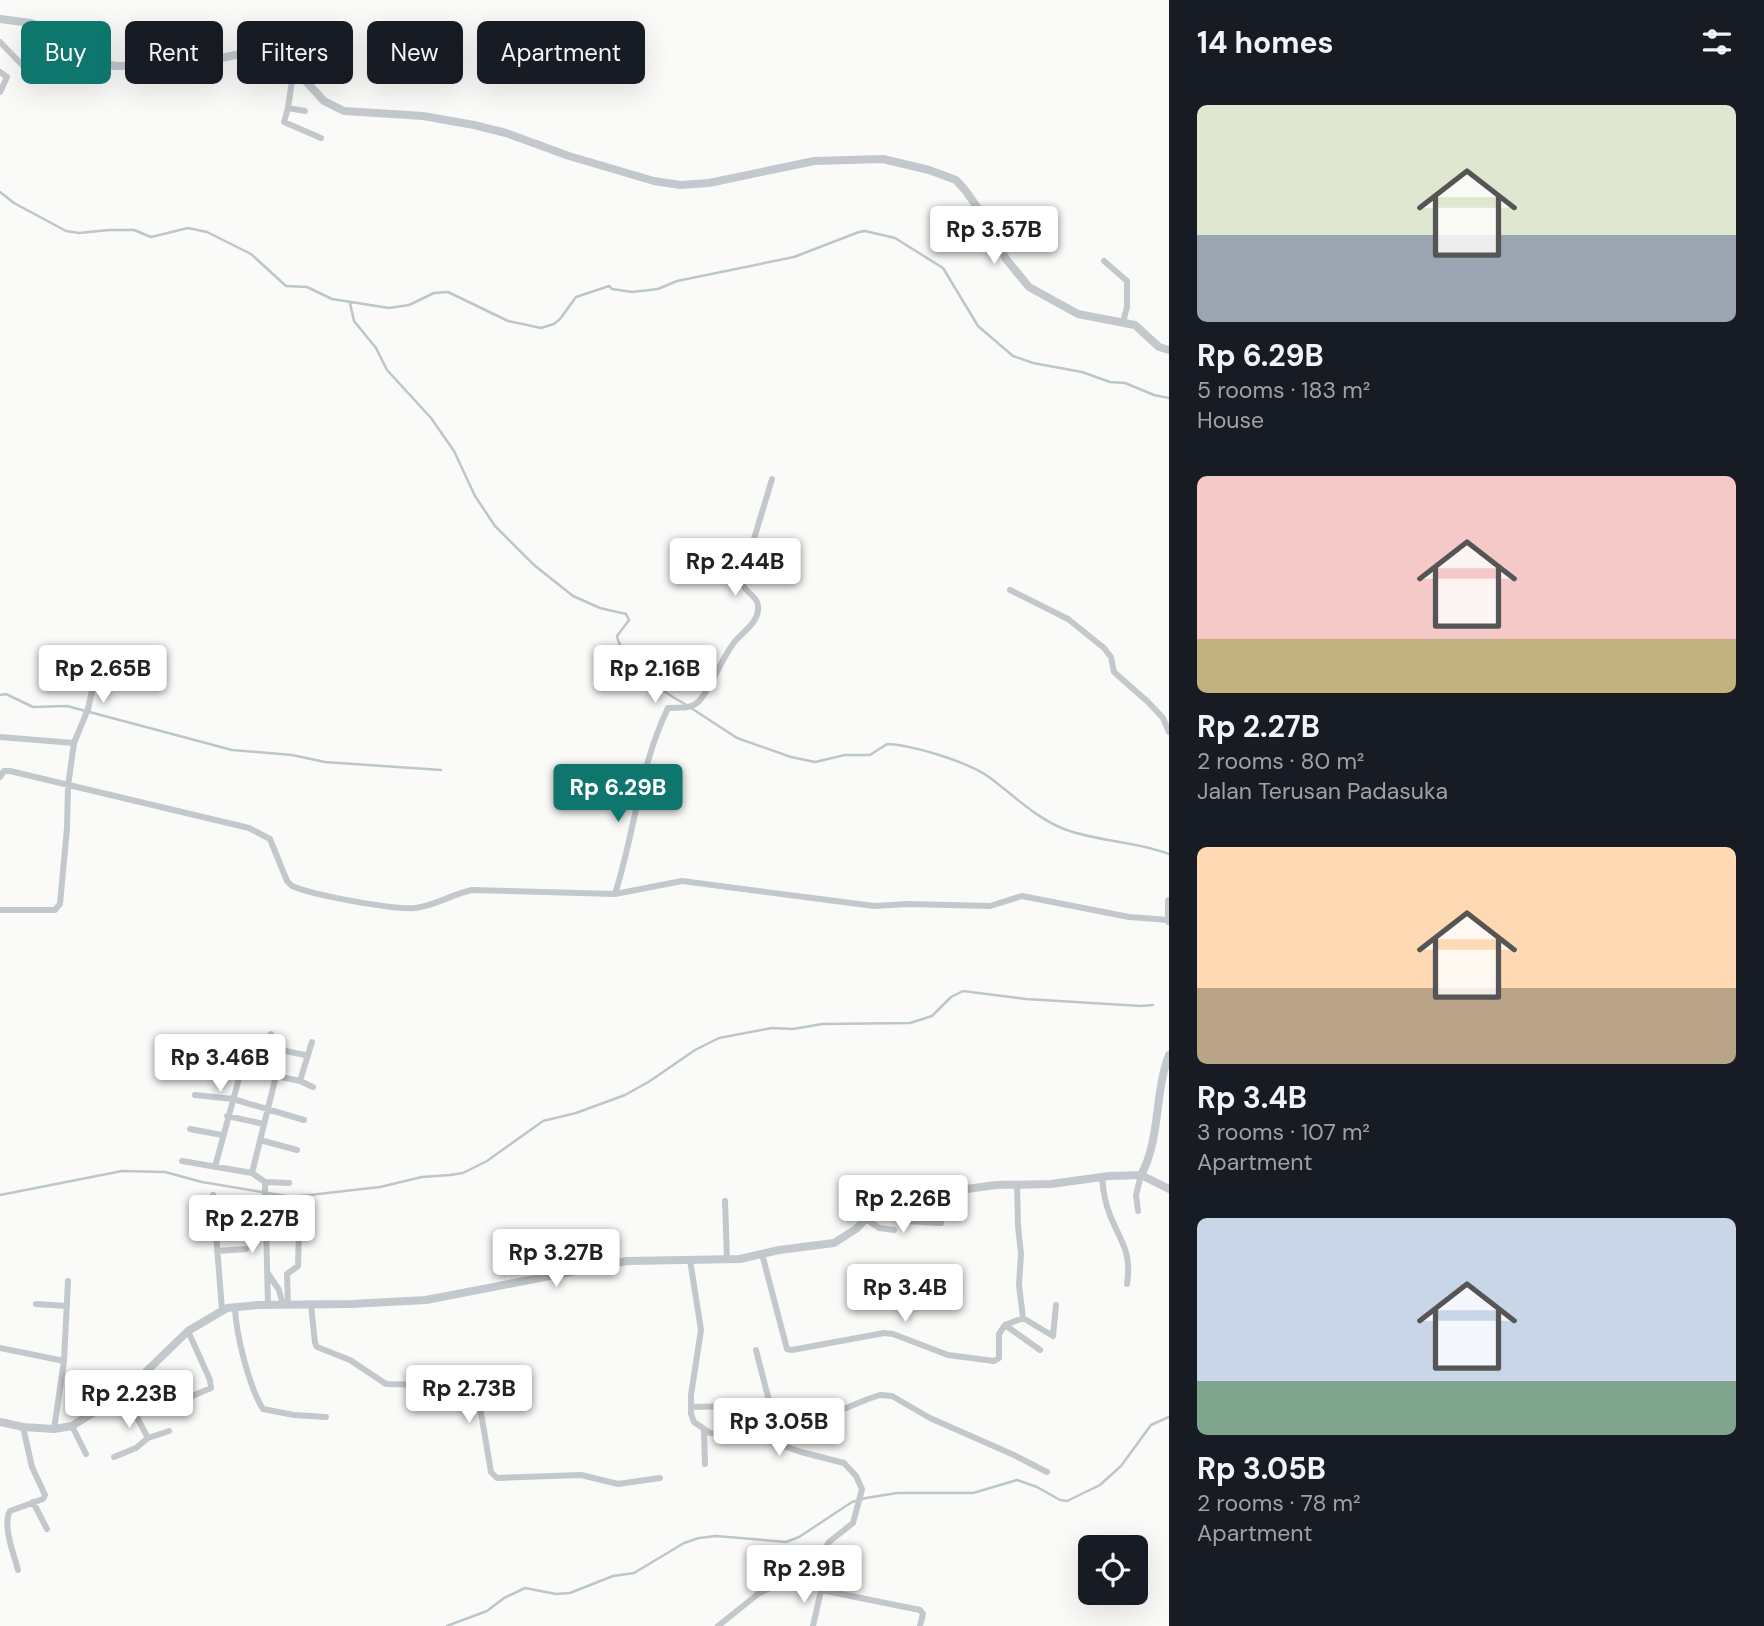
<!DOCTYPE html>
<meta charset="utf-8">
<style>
body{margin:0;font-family:"DM Sans",sans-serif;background:#242831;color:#f1f3f6;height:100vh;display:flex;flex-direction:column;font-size:26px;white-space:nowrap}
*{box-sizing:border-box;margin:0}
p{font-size:23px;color:#9ea1a6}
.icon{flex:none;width:38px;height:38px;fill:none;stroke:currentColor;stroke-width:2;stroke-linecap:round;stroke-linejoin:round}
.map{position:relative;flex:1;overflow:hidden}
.sheet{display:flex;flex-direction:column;background:#171b24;width:595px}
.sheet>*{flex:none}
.hud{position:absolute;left:21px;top:21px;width:665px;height:63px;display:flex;gap:14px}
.fabs{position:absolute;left:1078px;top:1535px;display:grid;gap:14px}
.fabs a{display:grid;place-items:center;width:70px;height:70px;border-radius:10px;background:#171b24;box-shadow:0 7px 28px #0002;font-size:35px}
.price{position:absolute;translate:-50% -60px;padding:0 16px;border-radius:7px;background:#fff;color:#222;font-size:23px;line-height:46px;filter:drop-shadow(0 2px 4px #0008)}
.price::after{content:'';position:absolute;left:50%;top:42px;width:21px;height:16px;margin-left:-10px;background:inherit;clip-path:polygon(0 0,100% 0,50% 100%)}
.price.current{background:#0f766e;color:#fff}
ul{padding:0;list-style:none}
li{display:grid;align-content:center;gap:14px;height:371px;padding:0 28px}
li span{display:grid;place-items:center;height:217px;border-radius:10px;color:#555}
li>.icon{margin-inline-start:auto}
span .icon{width:126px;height:126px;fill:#fffc;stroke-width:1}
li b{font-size:30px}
h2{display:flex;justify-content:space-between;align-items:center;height:84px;padding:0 28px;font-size:30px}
.chip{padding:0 24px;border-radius:10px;background:#171b24;box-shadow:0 7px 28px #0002;font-size:24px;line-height:63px}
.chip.current{background:#0f766e;color:#fff}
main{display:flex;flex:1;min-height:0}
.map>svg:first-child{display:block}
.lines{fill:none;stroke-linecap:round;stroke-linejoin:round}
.stream{stroke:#bbc7cb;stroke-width:2.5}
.minor{stroke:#c3c8cc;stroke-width:6}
.tertiary{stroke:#c3c8cc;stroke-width:8}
</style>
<main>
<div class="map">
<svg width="1169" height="1626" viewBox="0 0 1169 1626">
<rect width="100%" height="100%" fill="#fafaf8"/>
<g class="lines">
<!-- stream -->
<path class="stream" d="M 0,192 L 14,203 L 66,231 L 79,233 L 109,230 L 134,230 L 151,237 L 188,228 L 207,232 L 251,254 L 286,286 L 307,287 L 332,299 L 389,308 L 409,305 L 434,293 L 448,292 L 508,321 L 541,328 L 554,324 L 560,319 L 576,297 L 609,286 L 612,289 L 632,292 L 658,289 L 677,281 L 794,257 L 859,232 L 865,231 L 895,238 L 943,268 L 978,326 L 1013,356 L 1033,363 L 1082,372 L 1110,382 L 1125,383 L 1154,395 L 1169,398
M 350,303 L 354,321 L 376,348 L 387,370 L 431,418 L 454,451 L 475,496 L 495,526 L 534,565 L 573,596 L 600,608 L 626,614 L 629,620 L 617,636 C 623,663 662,692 685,704
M 0,695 L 6,694 L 33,707 L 67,706 L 232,750 L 292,755 L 325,762 L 441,770
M 691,708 L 737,738 L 791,757 L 815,762 L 845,755 L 870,755 L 887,744 C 913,745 968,762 989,777 C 1013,795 1036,818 1064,829 C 1098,842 1136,841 1169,854
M 0,1195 L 122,1171 L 165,1172 L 202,1182 L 292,1197 L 380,1187 L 422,1177 L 450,1175 L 463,1173 L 487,1161 L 543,1121 L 576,1113 L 625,1095 L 650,1081 L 695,1050 L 719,1038 L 772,1028 L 793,1029 L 822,1024 L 910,1023 L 932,1016 L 951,997 L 963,991 L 1026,999 L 1141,1006 L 1153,1005
M 447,1626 L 487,1611 L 504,1598 L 525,1588 L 556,1594 L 570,1593 L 613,1576 L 634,1573 L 684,1543 L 699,1538 L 716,1536 L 786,1542 L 799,1537 L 852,1502 L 866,1498 L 897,1493 L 973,1493 L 1017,1480 L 1037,1487 L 1060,1500 L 1067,1501 L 1100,1485 L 1121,1466 L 1151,1425 L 1169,1417"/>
<!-- minor -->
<path class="minor" d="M 183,26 L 184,65
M 0,42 L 28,71
M 294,67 L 288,108 L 305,111
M 0,72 L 7,77 L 0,92
M 288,108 L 284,122 L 321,138
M 1104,261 L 1127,281 L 1127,307 L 1123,322
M 1010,590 L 1068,619 L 1104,648 L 1111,657 L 1114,672 L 1148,702 L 1163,718 L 1169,732
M 54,649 L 98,662
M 0,737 L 74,743
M 0,777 L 4,771 L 10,771 L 249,828 L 270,839 L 287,881 L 292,886 C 313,895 392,910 415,908 C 435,906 452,894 472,890 L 615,894 L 682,881 L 874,906 L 908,904 L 990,906 L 1022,896 L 1129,917 L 1169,920
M 615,894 C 635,831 639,768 668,708 C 679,707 691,710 699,701 C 711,688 721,660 733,644 C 741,633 757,624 758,610 C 760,594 742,594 742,579 L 772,479
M 0,910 L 55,910 L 60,904 L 67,828 L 68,786 L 74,743 L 88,709 L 100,654 L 105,648 L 117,649
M 267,1050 L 271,1034
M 307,1058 L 312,1042
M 300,1081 L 313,1087
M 195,1095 L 233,1099 L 304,1120
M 227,1116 L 264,1124
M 190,1129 L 222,1135
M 260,1140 L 297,1150
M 182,1161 L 252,1173 L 276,1076 L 300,1081 L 307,1058 L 305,1055 L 276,1049 L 267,1050 L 263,1069 L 268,1075 L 276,1076
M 215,1167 L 241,1071 L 245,1067 L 263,1069
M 252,1173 L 265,1182 L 268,1305
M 1102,1177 C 1103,1190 1105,1203 1110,1215 C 1121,1243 1132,1251 1127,1284
M 265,1182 L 289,1183
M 1017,1184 L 1018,1226 L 1021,1254 L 1019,1285 L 1023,1318 L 1053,1336 L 1056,1305
M 213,1195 L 222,1310
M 725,1201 L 727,1259
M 266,1205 L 295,1204
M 874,1210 L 905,1221 L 941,1223
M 214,1211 L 246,1209
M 1138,1211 L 1136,1195 L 1141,1175
M 866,1219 L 879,1228 L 894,1230
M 217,1251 L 246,1249
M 762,1254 L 787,1349 L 792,1350 L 884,1333 L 893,1334 L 948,1355 L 994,1361 L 999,1358 L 999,1334 L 1005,1325
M 690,1260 L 701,1330 L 691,1395 L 691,1414 L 694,1422 L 710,1433 L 752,1435 L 801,1452 L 844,1463 L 856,1476 L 862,1489 L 853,1523 L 829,1542 L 814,1566 L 758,1594 L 718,1626
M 267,1272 L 279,1290 L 283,1305
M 36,1304 L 67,1306
M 288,1305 L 287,1274 L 298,1266 L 299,1229
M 311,1305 L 315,1343 L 317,1347 L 350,1360 L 386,1384 L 461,1386 L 475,1393 L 479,1401 L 491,1472 L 497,1478 L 581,1475 L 618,1484 L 660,1478
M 235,1308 C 236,1334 249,1387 263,1409 L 294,1415 L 326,1417
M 1023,1318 L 1005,1325 L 1040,1350
M 0,1348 L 64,1361
M 756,1350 L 777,1432
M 185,1399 L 211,1388 L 210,1380 L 188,1331
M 691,1407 L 770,1405
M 72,1426 L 86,1454
M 54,1429 L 64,1361 L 68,1281
M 704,1431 L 705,1464
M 754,1435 L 802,1426 L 868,1399 L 880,1395 L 892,1396 L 930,1418 L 1014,1455 L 1047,1472
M 148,1438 L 169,1431
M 114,1457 L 136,1448 L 148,1438 L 124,1393
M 33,1502 L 47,1529
M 814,1566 L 821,1590 L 920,1610 L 923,1614 L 920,1626
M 18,1570 C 14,1554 2,1526 10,1511 L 43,1499 L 45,1495 L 32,1467 L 23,1427
M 813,1626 L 821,1590"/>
<!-- tertiary -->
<path class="tertiary" d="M 0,19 L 31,23 L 43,27 L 86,59 L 115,66 L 188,65 L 245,53 L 265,56 L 290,64 L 324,101 L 344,111 L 423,116 L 474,125 L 506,133 L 569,156 L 654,181 L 680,185 L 709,183 L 814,161 L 883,159 L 929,170 L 956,180 L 965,190 L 987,221 L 1006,259 L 1029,287 L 1078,314 L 1135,325 L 1159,347 L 1169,350
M 1169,901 L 1169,921
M 1141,1175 C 1161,1138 1154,1094 1169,1055
M 0,1422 L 23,1427 L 54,1429 L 72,1426 L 124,1393 L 188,1331 L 227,1308 L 258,1305 L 351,1304 L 426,1300 L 627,1261 L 740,1259 L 779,1250 L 834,1243 L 856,1229 L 877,1207 L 894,1199 L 996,1185 L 1051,1184 L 1109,1176 L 1141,1175 L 1169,1189"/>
</g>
</svg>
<div class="fabs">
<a><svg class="icon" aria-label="locate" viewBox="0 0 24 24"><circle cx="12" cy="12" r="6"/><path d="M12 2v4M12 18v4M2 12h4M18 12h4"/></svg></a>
</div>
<b class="price" style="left:994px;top:266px">Rp 3.57B</b>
<b class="price" style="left:735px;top:598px">Rp 2.44B</b>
<b class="price" style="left:103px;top:705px">Rp 2.65B</b>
<b class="price" style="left:655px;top:705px">Rp 2.16B</b>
<b class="price current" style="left:618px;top:824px">Rp 6.29B</b>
<b class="price" style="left:220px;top:1094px">Rp 3.46B</b>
<b class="price" style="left:903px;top:1235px">Rp 2.26B</b>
<b class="price" style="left:252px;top:1255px">Rp 2.27B</b>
<b class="price" style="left:556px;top:1289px">Rp 3.27B</b>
<b class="price" style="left:905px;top:1324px">Rp 3.4B</b>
<b class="price" style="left:469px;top:1425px">Rp 2.73B</b>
<b class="price" style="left:129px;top:1430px">Rp 2.23B</b>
<b class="price" style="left:779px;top:1458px">Rp 3.05B</b>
<b class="price" style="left:804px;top:1605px">Rp 2.9B</b>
<div class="hud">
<a class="chip current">Buy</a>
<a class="chip">Rent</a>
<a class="chip">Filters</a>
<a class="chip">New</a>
<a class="chip">Apartment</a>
</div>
</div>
<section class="sheet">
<h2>14 homes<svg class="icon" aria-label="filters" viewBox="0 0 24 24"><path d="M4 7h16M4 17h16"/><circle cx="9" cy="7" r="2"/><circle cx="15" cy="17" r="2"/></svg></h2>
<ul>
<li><span style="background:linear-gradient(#dfe7d0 60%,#9aa5b1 0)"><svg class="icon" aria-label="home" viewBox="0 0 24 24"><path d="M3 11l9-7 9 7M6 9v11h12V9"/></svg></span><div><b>Rp 6.29B</b><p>5 rooms · 183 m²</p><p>House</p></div></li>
<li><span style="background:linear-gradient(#f6c9c9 75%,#c2b280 0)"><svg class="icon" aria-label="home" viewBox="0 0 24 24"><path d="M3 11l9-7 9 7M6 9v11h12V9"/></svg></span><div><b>Rp 2.27B</b><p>2 rooms · 80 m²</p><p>Jalan Terusan Padasuka</p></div></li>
<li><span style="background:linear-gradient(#ffd9b3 65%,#b9a48a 0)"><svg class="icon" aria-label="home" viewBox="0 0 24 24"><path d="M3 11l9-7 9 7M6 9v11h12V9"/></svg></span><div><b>Rp 3.4B</b><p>3 rooms · 107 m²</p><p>Apartment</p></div></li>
<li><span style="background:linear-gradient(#c9d6e8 75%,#7fa58c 0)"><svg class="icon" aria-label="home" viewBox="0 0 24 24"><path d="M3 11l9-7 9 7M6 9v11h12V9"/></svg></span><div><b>Rp 3.05B</b><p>2 rooms · 78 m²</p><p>Apartment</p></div></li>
</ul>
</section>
</main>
